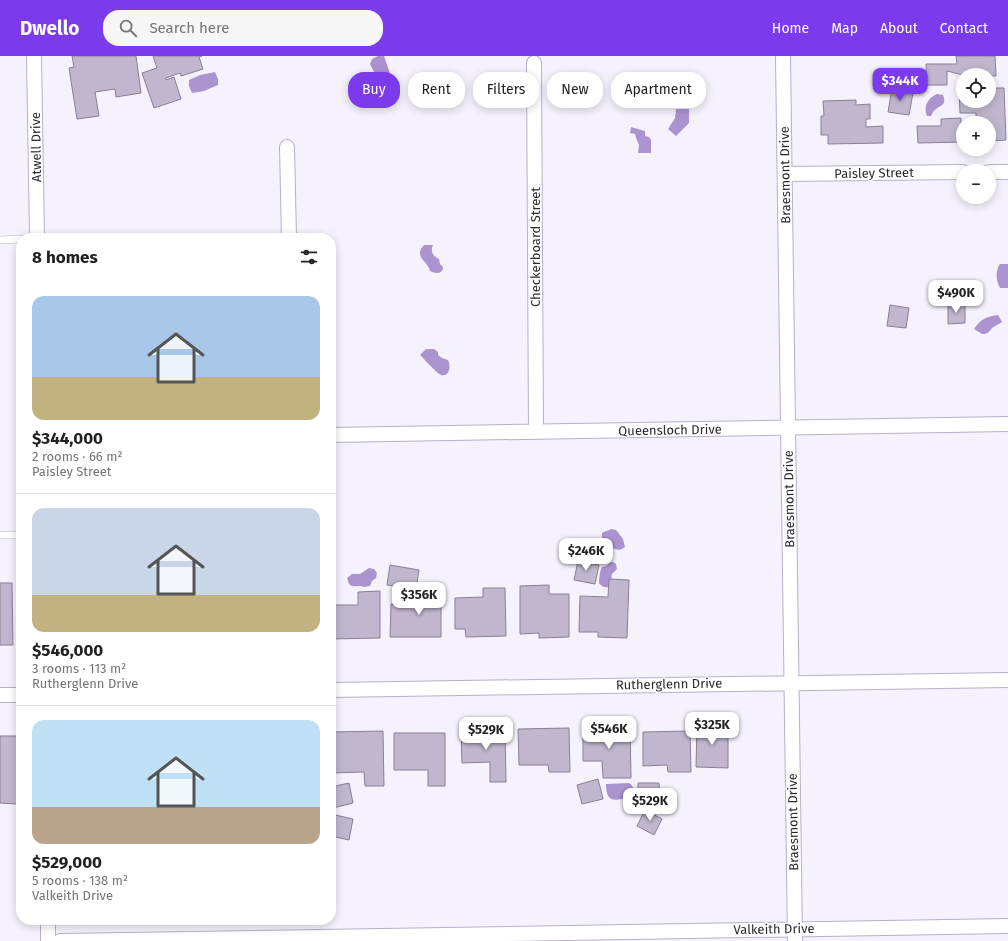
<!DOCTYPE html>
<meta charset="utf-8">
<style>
body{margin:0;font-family:"Fira Sans",sans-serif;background:#f6f6f6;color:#202124;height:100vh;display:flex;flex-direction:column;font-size:15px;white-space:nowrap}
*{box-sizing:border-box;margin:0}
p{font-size:13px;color:#757577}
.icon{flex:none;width:22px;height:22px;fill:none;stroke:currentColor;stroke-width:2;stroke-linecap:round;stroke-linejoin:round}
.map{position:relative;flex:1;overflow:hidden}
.drawer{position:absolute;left:16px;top:177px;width:320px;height:692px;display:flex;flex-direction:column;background:#fff;border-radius:16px;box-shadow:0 2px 10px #0003}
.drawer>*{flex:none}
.hud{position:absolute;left:348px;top:16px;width:380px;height:36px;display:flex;gap:8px}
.fabs{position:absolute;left:956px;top:12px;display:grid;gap:8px}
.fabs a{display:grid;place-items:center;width:40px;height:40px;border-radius:50%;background:#fff;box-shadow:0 2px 10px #0003;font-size:20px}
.price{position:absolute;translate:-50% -34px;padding:0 9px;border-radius:8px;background:#fff;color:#222;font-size:13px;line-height:26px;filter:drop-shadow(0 1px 2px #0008)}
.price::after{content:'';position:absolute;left:50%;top:24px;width:12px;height:9px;margin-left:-6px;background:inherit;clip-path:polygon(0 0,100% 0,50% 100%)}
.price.active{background:#7c3aed;color:#fff}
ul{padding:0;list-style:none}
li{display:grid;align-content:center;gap:8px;height:212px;padding:0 16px}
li+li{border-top:1px solid #e0e0e0}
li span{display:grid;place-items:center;height:124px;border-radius:12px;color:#555}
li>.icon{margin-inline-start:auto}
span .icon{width:72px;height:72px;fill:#fffc;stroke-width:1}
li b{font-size:17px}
h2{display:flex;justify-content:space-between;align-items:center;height:48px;padding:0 16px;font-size:17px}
.chip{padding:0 14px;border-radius:16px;background:#fff;box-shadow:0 2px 10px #0003;font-size:14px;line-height:36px}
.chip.active{background:#7c3aed;color:#fff}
header{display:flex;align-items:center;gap:24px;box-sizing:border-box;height:56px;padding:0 20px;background:#7c3aed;color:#fff}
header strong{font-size:19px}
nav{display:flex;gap:22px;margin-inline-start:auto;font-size:14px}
.search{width:280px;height:36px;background:#f6f6f6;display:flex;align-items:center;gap:10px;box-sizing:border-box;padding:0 14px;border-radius:16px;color:#757577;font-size:15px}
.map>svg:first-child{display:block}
.water{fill:#ab93d0}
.building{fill:#c0b7cf;stroke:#887f96}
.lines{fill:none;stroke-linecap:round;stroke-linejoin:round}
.lane-casing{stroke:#b8afc8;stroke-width:8}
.street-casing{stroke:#b8afc8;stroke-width:16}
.lane{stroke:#fff;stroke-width:7}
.street{stroke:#fff;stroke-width:14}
.labels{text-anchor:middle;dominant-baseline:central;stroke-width:3;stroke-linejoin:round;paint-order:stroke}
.street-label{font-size:13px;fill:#2b2831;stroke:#fff}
</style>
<header>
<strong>Dwello</strong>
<div class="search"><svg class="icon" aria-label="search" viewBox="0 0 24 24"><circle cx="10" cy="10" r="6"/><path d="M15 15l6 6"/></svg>Search here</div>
<nav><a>Home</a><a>Map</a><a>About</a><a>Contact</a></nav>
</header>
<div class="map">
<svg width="1008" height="885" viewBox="0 0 1008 885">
<rect width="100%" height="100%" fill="#f6f2fd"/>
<!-- water -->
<path class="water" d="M 378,0 L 384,0 L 393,26 L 384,29 L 378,17 L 374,16 L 370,8 L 372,3 Z
M 215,16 L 218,23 L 218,29 L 204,35 L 192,37 L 189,30 L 189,24 L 200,19 Z
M 937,38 L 943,39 C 947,50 941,48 935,54 C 933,55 932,58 931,60 L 927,60 C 923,50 928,42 937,38 Z
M 676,53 L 689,53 L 689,67 L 676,80 L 668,73 L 675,62 Z
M 631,71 L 645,75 L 645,80 L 649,81 L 651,84 L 651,97 L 638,97 L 639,89 L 636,82 L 635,78 L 630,77 Z
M 424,189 L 433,189 C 430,196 433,200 439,203 L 440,208 L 443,211 L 443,213 C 440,219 435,217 430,215 C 428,205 413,201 424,189 Z
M 1000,208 L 1008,208 L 1008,232 L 1000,232 C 996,225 995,215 1000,208 Z
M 998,259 L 1002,266 L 992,272 L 989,276 L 985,278 L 982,278 L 974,273 C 982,262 986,261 998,259 Z
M 426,293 L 434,293 L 438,296 L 438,299 L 442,302 L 448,304 C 452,312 448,323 439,318 C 434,314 425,304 420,299 Z
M 611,473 L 616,474 L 623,483 L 625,491 L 622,493 L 619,494 L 612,492 L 602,482 L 602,477 C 605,475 608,475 611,473 Z
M 611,506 L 613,506 L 616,508 L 617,513 L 612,518 C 611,521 612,526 611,529 C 607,534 601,530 599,527 C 599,522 600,514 602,511 L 606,510 Z
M 369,512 L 374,513 L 377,517 L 376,522 L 372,525 L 370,530 L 364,531 C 358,528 355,533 349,528 L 347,522 L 352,518 L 360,518 Z
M 629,727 C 634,729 635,737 630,741 C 614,745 606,747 606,728 Z"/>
<!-- building -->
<path class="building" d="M 72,0 L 136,0 L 141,37 L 116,41 L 115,33 L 95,36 L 99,60 L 77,63 L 69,12 L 74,11 Z
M 153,0 L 202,0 L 199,1 L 203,13 L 181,20 L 180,17 L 166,22 L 166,24 L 174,21 L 181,43 L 154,52 L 142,17 L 157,12 Z
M 956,0 L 995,0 L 996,20 L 963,19 L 947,15 L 947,29 L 927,29 L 926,8 L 957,8 Z
M 989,32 L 1004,32 L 1006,84 L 989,85 L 989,67 L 976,67 L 976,57 L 960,57 L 959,33 L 963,33 L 963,45 L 989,45 Z
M 892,33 L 913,37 L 909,59 L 888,56 Z
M 856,44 L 856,49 L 870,48 L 870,63 L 866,63 L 866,71 L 883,70 L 883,87 L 828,88 L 828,79 L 821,79 L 821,60 L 824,60 L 823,45 Z
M 961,62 L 961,70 L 963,70 L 963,86 L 918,87 L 917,70 L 941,70 L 941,63 Z
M 948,248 L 965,248 L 965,267 L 948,268 Z
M 890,249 L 909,252 L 906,272 L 887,270 Z
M 578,505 L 599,509 L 595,528 L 574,524 Z
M 390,509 L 419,514 L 416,533 L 387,529 Z
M 609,523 L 629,524 L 627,582 L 598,581 L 598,576 L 579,576 L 580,540 L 608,541 Z
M 0,527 L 12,527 L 13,589 L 0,589 Z
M 425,527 L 441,527 L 441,581 L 390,581 L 391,548 L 424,549 Z
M 549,529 L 549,538 L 569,538 L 569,581 L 539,582 L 539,577 L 520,578 L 520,530 Z
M 483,532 L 505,532 L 506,580 L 466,581 L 465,573 L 455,573 L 455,542 L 483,541 Z
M 380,535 L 380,582 L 331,583 L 331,549 L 358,549 L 358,536 Z
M 697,669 L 728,669 L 728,712 L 696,711 Z
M 630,670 L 631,722 L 603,722 L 602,705 L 583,705 L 583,671 Z
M 569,672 L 570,716 L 549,716 L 548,709 L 519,709 L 518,673 Z
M 505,673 L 506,726 L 490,726 L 490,706 L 462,707 L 461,674 Z
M 383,675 L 384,730 L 365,730 L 364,716 L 331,717 L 331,676 Z
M 690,675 L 691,716 L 668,716 L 667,709 L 643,710 L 643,676 Z
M 394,677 L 445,677 L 445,730 L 428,730 L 428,714 L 394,714 Z
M 0,680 L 17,680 L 17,748 L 0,747 Z
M 598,723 L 603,743 L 582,748 L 577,729 Z
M 349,727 L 353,747 L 333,752 L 331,742 L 331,731 Z
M 638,727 L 659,727 L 660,746 L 638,747 Z
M 645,754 L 662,763 L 654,779 L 637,770 Z
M 331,758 L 353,763 L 349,784 L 331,780 Z"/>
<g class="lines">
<defs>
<path id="lane" d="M 0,184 L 21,183
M 0,479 L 21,479"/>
<path id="street" d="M 34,0 L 37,182
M 783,0 L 795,885
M 534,7 L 536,376
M 287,91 L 289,182
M 989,116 L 1008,116
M 785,118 L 963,116
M 331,379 L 1008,368
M 331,634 L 1008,624
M 0,639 L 21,639
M 48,864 L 48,885
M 60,885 L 1008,870"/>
</defs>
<!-- lane casing -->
<use href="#lane" class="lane-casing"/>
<!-- street casing -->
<use href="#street" class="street-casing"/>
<!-- lane -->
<use href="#lane" class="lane"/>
<!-- street -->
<use href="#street" class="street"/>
</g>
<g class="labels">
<!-- street labels -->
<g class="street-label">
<text transform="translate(36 91) rotate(-91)">Atwell Drive</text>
<text transform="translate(874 117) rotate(-1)">Paisley Street</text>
<text transform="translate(785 119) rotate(-91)">Braesmont Drive</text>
<text transform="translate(535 191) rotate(-90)">Checkerboard Street</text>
<text transform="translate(670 374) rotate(-1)">Queensloch Drive</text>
<text transform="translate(789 443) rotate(-91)">Braesmont Drive</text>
<text transform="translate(669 628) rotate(-1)">Rutherglenn Drive</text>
<text transform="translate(793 766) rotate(-91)">Braesmont Drive</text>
<text transform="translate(774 873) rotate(-1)">Valkeith Drive</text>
</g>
</g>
</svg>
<div class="fabs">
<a><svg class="icon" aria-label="locate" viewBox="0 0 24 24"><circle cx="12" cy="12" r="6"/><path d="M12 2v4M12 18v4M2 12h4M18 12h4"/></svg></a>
<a>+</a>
<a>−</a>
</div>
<b class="price active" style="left:900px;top:46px">$344K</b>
<b class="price" style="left:956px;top:258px">$490K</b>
<b class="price" style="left:586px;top:516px">$246K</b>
<b class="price" style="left:419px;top:560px">$356K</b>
<b class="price" style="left:712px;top:690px">$325K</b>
<b class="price" style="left:609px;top:694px">$546K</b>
<b class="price" style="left:486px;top:695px">$529K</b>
<b class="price" style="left:650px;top:766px">$529K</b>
<div class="hud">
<a class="chip active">Buy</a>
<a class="chip">Rent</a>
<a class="chip">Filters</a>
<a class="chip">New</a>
<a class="chip">Apartment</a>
</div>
<section class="drawer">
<h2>8 homes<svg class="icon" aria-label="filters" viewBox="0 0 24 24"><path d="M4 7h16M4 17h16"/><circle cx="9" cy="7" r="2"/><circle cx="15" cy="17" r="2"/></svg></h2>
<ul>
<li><span style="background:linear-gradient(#a9c7e8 65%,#c2b280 0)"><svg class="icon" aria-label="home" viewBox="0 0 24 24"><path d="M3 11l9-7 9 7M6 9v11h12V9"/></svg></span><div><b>$344,000</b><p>2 rooms · 66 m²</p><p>Paisley Street</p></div></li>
<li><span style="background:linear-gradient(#c9d6e8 70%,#c2b280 0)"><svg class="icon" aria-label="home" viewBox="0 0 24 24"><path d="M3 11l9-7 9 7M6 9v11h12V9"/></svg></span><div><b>$546,000</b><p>3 rooms · 113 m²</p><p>Rutherglenn Drive</p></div></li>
<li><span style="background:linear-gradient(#bfe0f5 70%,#b9a48a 0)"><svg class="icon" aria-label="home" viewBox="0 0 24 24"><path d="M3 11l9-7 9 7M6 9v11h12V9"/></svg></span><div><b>$529,000</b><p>5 rooms · 138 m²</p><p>Valkeith Drive</p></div></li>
</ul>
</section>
</div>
